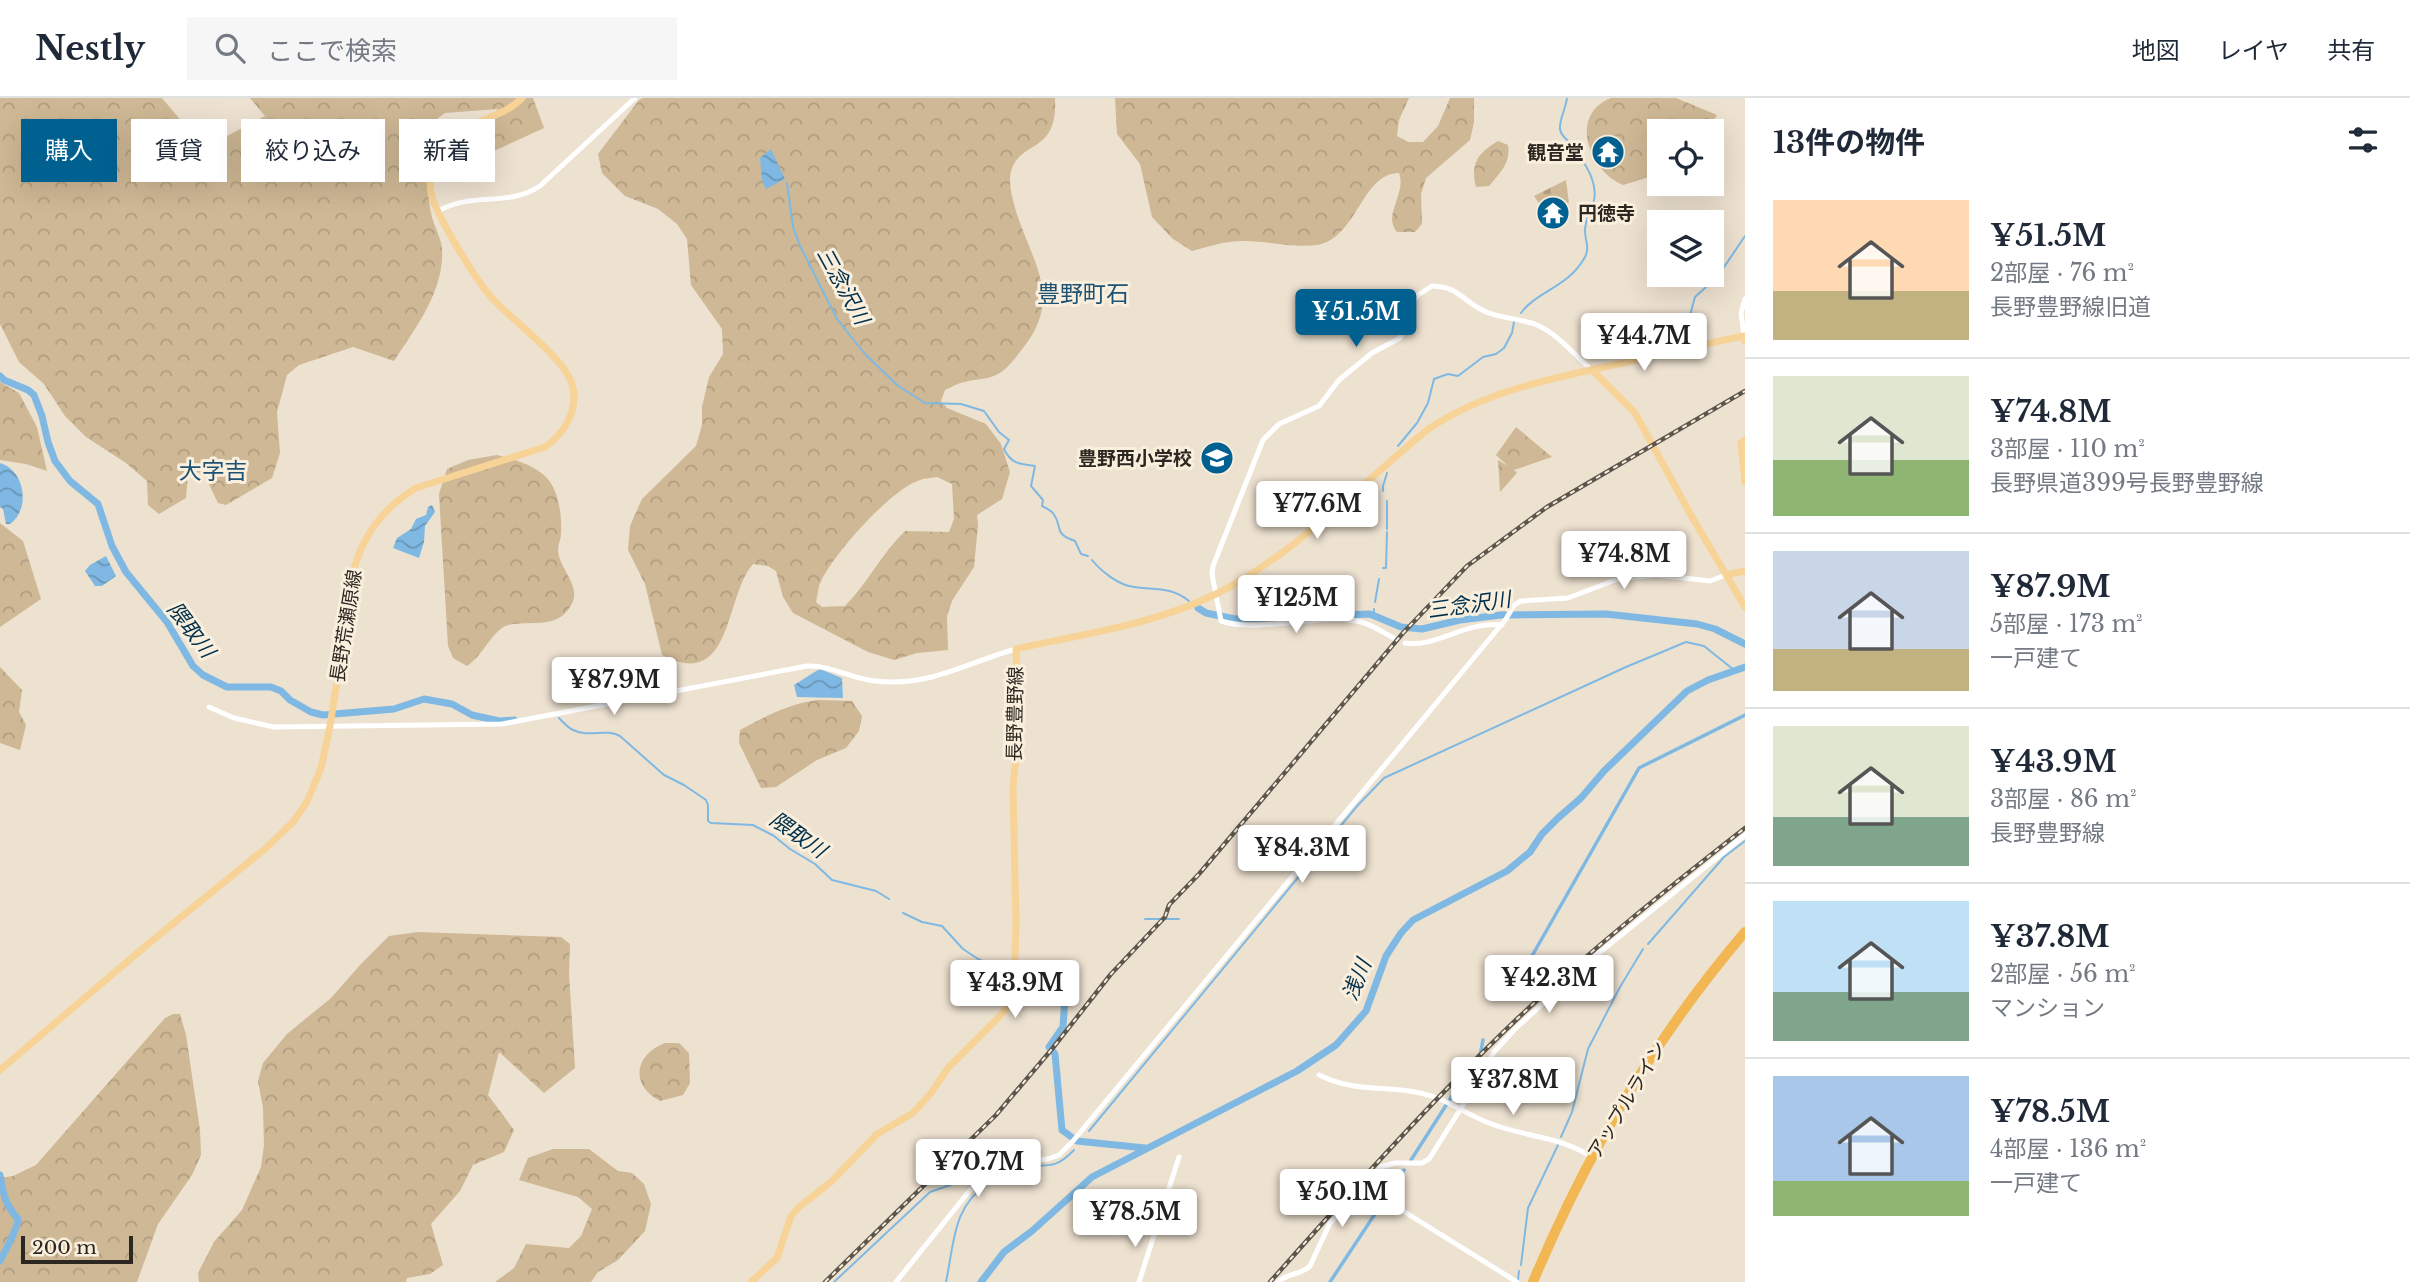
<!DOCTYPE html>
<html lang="ja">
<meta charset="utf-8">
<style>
body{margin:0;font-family:"Libre Baskerville","Noto Sans JP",serif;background:#f6f6f7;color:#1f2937;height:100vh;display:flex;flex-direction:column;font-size:26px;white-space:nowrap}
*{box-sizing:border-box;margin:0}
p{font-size:23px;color:#747a83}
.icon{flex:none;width:38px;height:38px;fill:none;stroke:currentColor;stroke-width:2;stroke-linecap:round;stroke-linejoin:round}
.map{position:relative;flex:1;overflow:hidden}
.sheet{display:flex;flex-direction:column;background:#fff;width:665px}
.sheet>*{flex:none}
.hud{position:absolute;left:21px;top:21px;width:665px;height:63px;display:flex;gap:14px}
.buttons{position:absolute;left:1647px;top:21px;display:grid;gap:14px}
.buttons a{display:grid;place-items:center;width:77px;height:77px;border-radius:0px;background:#fff;box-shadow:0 7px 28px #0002;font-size:35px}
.scale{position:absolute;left:21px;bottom:18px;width:112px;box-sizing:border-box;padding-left:7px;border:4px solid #2c2821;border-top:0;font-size:19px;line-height:24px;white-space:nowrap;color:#2c2821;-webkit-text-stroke:5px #faeedd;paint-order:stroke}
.price{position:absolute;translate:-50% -60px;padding:0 16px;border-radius:7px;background:#fff;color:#222;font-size:23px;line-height:46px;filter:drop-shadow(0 2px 4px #0008)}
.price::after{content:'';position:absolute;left:50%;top:42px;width:21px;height:16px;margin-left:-10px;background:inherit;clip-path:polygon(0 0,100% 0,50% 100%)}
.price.current{background:#006090;color:#fff}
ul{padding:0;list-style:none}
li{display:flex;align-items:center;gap:21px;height:175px;padding:0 28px}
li+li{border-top:2px solid #e0e1e3}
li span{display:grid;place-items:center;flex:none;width:196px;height:140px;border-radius:0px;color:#555}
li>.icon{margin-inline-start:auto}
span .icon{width:84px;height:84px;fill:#fffc;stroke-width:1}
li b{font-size:30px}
h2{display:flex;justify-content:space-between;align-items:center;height:84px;padding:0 28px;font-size:30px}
.chip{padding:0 24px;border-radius:0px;background:#fff;box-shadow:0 7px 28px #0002;font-size:24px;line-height:63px}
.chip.current{background:#006090;color:#fff}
header{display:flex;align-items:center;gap:42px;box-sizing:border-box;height:98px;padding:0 35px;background:#fff;border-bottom:2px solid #e0e1e3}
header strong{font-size:33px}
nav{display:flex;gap:38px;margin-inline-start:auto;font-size:24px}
.search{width:490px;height:63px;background:#f6f6f7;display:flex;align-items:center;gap:18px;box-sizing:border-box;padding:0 24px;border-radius:0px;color:#747a83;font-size:26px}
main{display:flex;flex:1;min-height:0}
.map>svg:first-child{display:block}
.forest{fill:url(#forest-crowns);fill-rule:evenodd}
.cemetery{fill:url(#cemetery-stones)}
.water{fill:url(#water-waves)}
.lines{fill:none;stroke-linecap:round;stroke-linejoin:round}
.stream{stroke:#7fb9e3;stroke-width:2}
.canal{stroke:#7fb9e3;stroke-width:3.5}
.river{stroke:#7fb9e3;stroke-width:7}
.minor{stroke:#fff;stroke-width:5}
.major{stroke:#f7d398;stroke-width:7}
.highway{stroke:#f2b653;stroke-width:10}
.rail-casing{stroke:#5c564c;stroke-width:4.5}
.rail{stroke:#faeedd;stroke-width:2;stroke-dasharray:5;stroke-linecap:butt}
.labels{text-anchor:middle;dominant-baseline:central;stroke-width:6;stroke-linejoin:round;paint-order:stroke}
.poi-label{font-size:19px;font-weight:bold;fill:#2c2821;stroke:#faeedd;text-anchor:end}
.street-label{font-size:19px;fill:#2c2821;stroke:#faeedd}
.water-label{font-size:21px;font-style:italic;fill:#00314c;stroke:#faeedd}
.quarter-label{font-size:23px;fill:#1c5274;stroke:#faeedd}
</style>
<header>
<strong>Nestly</strong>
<div class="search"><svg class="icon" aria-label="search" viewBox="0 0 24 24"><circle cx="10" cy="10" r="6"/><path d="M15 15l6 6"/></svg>ここで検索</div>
<nav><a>地図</a><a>レイヤ</a><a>共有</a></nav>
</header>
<main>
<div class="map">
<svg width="1745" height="1184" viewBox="0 0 1745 1184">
<defs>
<pattern id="forest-crowns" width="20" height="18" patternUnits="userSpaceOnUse" patternTransform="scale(1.75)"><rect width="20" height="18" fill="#ceb895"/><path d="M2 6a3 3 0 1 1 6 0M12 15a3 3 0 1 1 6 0" fill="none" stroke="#b19e80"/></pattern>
<pattern id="cemetery-stones" width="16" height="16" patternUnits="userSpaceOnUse" patternTransform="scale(1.75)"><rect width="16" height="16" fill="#ceb895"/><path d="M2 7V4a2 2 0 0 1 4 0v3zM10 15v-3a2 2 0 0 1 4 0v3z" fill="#b19e80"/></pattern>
<pattern id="water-waves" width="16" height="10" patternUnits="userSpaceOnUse" patternTransform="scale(1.75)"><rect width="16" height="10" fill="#7fb9e3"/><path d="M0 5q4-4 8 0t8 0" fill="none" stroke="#6896b8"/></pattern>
</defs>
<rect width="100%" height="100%" fill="#ede1d0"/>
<!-- forest -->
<path class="forest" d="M 0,0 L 162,0 L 204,50 L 265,18 L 250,0 L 533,0 L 544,30 L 492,54 L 484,54 L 480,31 L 498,11 L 445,15 C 439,19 429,27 427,35 C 423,48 428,101 431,115 C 435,134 444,140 442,162 C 439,200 414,232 394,263 L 353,249 L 299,267 L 287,277 L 277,314 L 280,355 L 272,380 L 226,407 L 218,405 L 203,374 L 188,376 L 186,400 L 159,416 L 148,407 L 147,383 L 126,365 L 86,339 L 65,318 L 44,286 L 19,264 L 0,226 Z
M 643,0 L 1055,0 C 1058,57 1021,41 1011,73 C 1008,85 1012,98 1015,110 C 1029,159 1063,197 1026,246 C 1018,256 1008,272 996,277 C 987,282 974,281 965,284 C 958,285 951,289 945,292 L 941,303 L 947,310 L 986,326 L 1001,346 L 1010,374 L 1002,401 L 977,417 L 978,427 L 974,469 L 952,503 L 947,518 L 948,552 L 917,555 L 894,562 L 868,554 L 793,515 L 783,499 L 776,473 L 768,468 L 753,466 C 724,499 733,594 662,557 L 645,486 L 628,452 L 630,428 L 642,401 L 696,348 L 702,327 L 702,309 L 709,279 L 723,256 L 722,231 L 691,187 L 687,141 L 677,126 L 658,111 L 625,98 L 602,75 L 598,56 L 639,2 ZM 937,379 L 952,386 L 954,421 L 949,434 L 905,433 C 881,456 868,485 845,508 L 822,509 L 816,504 C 817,499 818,493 819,488 C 829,460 892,390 920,382 C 925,380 932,380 937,379 Z
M 1115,0 L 1409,0 L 1399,22 L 1397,38 L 1408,44 L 1423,44 L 1438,28 L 1450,0 L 1474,0 L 1474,24 L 1470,42 L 1426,80 L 1421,96 L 1422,126 L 1415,134 L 1397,134 C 1382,117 1407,96 1399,75 C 1364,76 1360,127 1327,144 C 1308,153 1268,143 1246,143 C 1227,142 1210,148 1192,153 L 1173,141 L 1152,119 L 1140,66 L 1117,36 Z
M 1611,0 L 1676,0 L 1717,17 L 1707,33 L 1659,33 L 1659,76 L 1623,87 C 1589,73 1568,17 1611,0 Z
M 1498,43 L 1508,47 C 1511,65 1500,75 1489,88 L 1476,89 C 1470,65 1478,55 1498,43 Z
M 0,284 L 19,295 L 37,329 L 47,373 L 26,366 L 0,362 Z
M 1516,329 L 1552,359 L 1514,372 L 1517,375 L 1500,394 L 1498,362 L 1508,368 L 1496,357 Z
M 497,357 C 515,362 532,366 546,379 C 559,392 562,418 561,436 C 561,441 558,446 558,452 C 559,473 586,490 568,512 C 553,531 529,522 508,527 C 493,531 483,558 467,568 L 453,560 L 448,548 L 439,396 L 447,371 L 468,362 Z
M 0,425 L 23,443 L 41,501 L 0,529 Z
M 0,569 L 22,592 L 19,614 L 26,627 L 20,652 L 0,645 Z
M 818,602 L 852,603 L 862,618 L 859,633 L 846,650 L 817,662 L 776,689 L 761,690 L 739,645 L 740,632 C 766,618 788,606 818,602 Z
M 418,834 L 561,839 L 570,846 L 569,876 L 575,970 L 544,995 L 499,954 L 488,997 L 514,1032 L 504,1054 L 473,1067 L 460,1093 L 431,1126 L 443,1167 L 430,1176 L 407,1180 L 406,1184 L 199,1184 L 198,1175 L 214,1144 L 242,1112 L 261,1069 L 264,1047 L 263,1010 L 258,983 L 263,965 L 287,936 L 331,900 L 361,866 L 389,838 Z
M 173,916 L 180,916 L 186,937 L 200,1032 L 201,1057 L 192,1077 L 158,1126 L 137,1184 L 0,1184 L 0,1080 L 13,1078 L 36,1067 L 165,920 Z
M 665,945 L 679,945 L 689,955 L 690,985 L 683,997 L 660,1003 C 629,987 635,956 665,945 Z
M 553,1051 L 589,1051 L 618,1073 L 632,1075 L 644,1086 L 651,1106 L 645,1133 L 618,1162 L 598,1174 L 591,1184 L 495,1184 L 514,1170 L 526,1146 L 569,1150 L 581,1138 L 592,1111 L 578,1099 L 519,1082 L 528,1060 Z"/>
<!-- cemetery -->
<path class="cemetery" d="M 1566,82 L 1569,105 L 1542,110 L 1534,98 Z"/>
<!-- water -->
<path class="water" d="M 771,51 L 785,81 L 766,91 L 762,82 L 760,60 Z
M 0,365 C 25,372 31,411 10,426 L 6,426 L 3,411 L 0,409 Z
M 432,407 L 435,414 L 425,428 L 424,444 L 419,460 L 393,450 L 397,440 L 411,431 L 416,421 L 426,417 L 428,409 Z
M 106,458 L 116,478 L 102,488 L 95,488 L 85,473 L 90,467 Z
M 820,571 L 842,580 L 843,600 L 797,599 L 794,587 C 803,582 810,576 820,571 Z"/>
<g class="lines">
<!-- stream -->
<path class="stream" d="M 787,85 L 793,129 L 800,148 L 837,221 L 864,255 L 897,287 L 925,305 L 961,306 L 984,313 L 999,334 L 1009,342 L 1004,351 C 1011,366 1020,366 1035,368 L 1031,388 L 1043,402 L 1042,408 C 1046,410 1050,412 1053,415 C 1064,430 1052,435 1075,443 L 1081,456 L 1088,458
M 1718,178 L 1745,138
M 1521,215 C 1538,192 1568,190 1585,159 C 1590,149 1585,142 1585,133 C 1585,113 1601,106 1592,81 C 1589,71 1576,52 1569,44 C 1565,39 1561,38 1560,31 C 1559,22 1566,10 1567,0
M 1678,222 L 1690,217 L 1695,199 L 1715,181
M 1398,348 L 1417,325 L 1428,305 L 1434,281 L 1448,276 L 1458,278 L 1483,259 L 1496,256 L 1504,250 L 1512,235 L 1514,224
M 1383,393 L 1383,388 L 1387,375
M 1387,431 L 1387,403
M 1092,462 C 1100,472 1116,485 1129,488 C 1151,493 1169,487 1189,503
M 1383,470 L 1386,470 L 1387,434
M 1375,504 L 1379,481
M 1374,517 L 1374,511
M 559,620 C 563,624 568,630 573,632 C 589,640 605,630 620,638 L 664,677 L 684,687 L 706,702 L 708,707 L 708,723 L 711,725 L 753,727 L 774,738 L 790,751 L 815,766 L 832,782 L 876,793 L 889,801
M 903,815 L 922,824 L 942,828 L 963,851 L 978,861 L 1011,876
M 1145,821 L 1179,821
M 1648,846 L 1724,759 L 1745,743
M 1089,1033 L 1358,707 L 1384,680 L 1626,569 L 1686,544 L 1704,548 L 1734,572
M 1561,1039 L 1572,1014 L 1588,951 L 1620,889 L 1643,851
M 1521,1167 L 1528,1110 L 1558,1047
M 1518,1182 L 1519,1173
M 834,1184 L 930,1094 L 982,1076
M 946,1184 C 955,1141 952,1110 990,1083 C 999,1076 1008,1070 1019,1069 C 1046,1065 1053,1074 1074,1052"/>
<!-- canal -->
<path class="canal" d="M 1499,890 L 1532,858 L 1639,670 L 1745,617
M 1411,1062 L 1452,998 L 1478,968 L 1483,942
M 1330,1184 L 1404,1072"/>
<!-- river -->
<path class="river" d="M 0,278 L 4,282 L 28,292 L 34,297 L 42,318 L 48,344 L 55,363 L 70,383 L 98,406 L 112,448 L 126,474 L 167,524 L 193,568 L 203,577 L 227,589 L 271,589 L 281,593 L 290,602 L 311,614 L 323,617 L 394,611 L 424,601 L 452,606 L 472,617 L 499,623 L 514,622
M 1198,510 L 1206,515 L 1235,521 L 1370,516 L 1401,529 L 1422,531 L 1460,522 L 1501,517 L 1606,516 L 1697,526 L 1715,531 L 1745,546
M 1017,883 L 1039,896 L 1059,894 L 1065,899 L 1063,929 L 1049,949 L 1055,956 L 1062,1032 L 1077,1043 L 1145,1050
M 0,1077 C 3,1095 5,1107 18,1121 C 18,1130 5,1153 0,1163
M 981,1184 L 1004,1154 L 1032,1133 L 1092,1079 L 1297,973 L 1336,947 L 1366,913 L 1386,858 L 1401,835 L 1413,822 L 1507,773 L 1530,754 L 1542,736 L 1558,720 L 1581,700 L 1604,673 L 1687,593 L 1708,582 L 1745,569"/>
<!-- minor -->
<path class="minor" d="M 438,113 C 475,93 506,110 540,88 L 635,0
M 1744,238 L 1741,215 L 1745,201
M 1395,541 C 1384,535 1373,527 1361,524 C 1319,514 1262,536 1221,523 L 1212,476 L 1213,468 L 1263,342 L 1279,326 L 1319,308 L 1339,282 L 1372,255 L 1400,240 L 1411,218 L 1414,202 L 1418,197 L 1432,188 C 1460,189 1461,202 1484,213 C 1501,221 1520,220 1537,227 C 1558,236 1574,257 1592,272
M 1405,545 C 1436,550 1465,523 1502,527
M 209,609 L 234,620 L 274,629 L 502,626 L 807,568 C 831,567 852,581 875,583 C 931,589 965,565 1016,551
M 1319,977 C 1356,995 1383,987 1420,995 C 1446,1000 1465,1016 1489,1025 C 1524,1039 1560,1038 1592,1059
M 1363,1088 L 1517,1184
M 896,1184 L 975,1086 L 1006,1065 L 1048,1061 L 1059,1057 L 1073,1043 L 1506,521 L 1514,507 L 1521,503 L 1568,500 L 1618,481 L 1656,477 L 1710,483 L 1726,477
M 1139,1184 L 1179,1059
M 1278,1184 C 1287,1175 1301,1177 1310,1168 L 1330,1125 L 1381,1069 L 1395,1065 L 1422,1065 L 1429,1061 L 1477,985 L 1494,954 L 1515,931 L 1594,859 L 1745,737"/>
<!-- major -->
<path class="major" d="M 1592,272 L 1635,315 L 1692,419 L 1745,509
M 1745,342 L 1741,345 L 1745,384
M 1726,477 L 1745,473
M 0,972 L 148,846 L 266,750 L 293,724 L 307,704 L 321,670 L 330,628 L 355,467 C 366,432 386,408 416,390 L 545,349 C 570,331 585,299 564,271 C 546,246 513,223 492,200 C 477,184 438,120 432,99 C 428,87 431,69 436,57 C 453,21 497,26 522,0
M 751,1184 L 777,1160 L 791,1118 L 799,1109 L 832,1083 L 877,1036 L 913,1015 L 931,995 L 948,970 L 1001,917 L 1009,906 L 1014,886 L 1016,826 L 1013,689 L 1019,628 L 1016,551 C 1083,536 1153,527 1216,496 C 1294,457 1360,387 1427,332 C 1486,292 1554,280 1623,265 C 1663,256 1703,246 1744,238 L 1745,243"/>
<!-- highway -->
<path class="highway" d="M 1533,1184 C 1586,1057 1656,938 1745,834"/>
<defs>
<path id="rail" d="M 825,1184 L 996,1017 L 1052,951 L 1111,876 L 1165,819 L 1169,807 L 1199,776 L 1403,535 L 1467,468 L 1547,409 L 1745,293
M 1270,1184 C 1350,1094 1430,1004 1517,921 C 1589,853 1667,791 1745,730"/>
</defs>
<!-- rail casing -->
<use href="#rail" class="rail-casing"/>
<!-- rail -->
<use href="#rail" class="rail"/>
</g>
<!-- icons -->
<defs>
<symbol id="temple-disc" viewBox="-11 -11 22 22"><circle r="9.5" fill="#006090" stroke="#faeedd"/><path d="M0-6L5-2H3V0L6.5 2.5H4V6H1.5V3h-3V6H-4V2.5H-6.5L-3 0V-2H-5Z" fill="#fff"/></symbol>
<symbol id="school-disc" viewBox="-11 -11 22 22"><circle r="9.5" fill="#006090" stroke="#faeedd"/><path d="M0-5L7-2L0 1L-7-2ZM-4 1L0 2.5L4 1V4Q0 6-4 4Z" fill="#fff"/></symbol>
</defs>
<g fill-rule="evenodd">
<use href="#temple-disc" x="1589" y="35" width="38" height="38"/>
<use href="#temple-disc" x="1534" y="96" width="38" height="38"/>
<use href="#school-disc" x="1198" y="341" width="38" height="38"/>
</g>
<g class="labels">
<!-- poi labels -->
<g class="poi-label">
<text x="1584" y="54">観音堂</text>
<text x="1578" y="115" text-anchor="start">円徳寺</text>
<text x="1192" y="360">豊野西小学校</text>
</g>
<!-- street labels -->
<g class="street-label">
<text transform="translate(346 528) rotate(-81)">長野荒瀬原線</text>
<text transform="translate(1015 616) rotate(-89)">長野豊野線</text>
<text transform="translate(1627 1002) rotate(-59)">アップルライン</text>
</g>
<!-- water labels -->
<g class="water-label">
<text transform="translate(843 188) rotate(61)">三念沢川</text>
<text transform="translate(1469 507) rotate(-8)">三念沢川</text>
<text transform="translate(191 532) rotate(53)">隈取川</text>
<text transform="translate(798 737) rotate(35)">隈取川</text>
<text transform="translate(1357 882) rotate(-68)">浅川</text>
</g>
<!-- quarter labels -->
<g class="quarter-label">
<text x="1083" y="196">豊野町石</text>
<text x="213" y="373">大字吉</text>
</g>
</g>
</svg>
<div class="buttons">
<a><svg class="icon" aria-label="locate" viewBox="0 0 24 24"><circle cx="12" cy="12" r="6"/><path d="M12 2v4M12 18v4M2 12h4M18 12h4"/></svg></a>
<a><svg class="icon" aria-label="layers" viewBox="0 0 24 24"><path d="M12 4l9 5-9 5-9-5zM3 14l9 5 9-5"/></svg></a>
</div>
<div class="scale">200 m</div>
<b class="price current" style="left:1356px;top:251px">¥51.5M</b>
<b class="price" style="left:1644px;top:275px">¥44.7M</b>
<b class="price" style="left:1317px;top:443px">¥77.6M</b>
<b class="price" style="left:1624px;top:493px">¥74.8M</b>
<b class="price" style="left:1296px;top:537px">¥125M</b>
<b class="price" style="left:614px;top:619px">¥87.9M</b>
<b class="price" style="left:1302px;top:787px">¥84.3M</b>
<b class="price" style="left:1549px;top:917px">¥42.3M</b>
<b class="price" style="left:1015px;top:922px">¥43.9M</b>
<b class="price" style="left:1513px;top:1019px">¥37.8M</b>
<b class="price" style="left:978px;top:1101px">¥70.7M</b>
<b class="price" style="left:1342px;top:1131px">¥50.1M</b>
<b class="price" style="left:1135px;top:1151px">¥78.5M</b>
<div class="hud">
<a class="chip current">購入</a>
<a class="chip">賃貸</a>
<a class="chip">絞り込み</a>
<a class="chip">新着</a>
</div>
</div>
<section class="sheet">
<h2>13件の物件<svg class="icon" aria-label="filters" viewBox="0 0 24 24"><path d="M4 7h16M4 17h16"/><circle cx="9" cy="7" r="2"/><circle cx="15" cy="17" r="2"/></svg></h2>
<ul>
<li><span style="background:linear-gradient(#ffd9b3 65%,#c2b280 0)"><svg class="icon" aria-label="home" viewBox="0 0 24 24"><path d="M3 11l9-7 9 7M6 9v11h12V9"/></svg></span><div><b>¥51.5M</b><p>2部屋 · 76 m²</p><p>長野豊野線旧道</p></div></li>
<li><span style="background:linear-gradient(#dfe7d0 60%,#8fb573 0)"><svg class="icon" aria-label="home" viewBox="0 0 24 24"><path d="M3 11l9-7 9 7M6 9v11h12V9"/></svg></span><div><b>¥74.8M</b><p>3部屋 · 110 m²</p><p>長野県道399号長野豊野線</p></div></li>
<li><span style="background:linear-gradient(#c9d6e8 70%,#c2b280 0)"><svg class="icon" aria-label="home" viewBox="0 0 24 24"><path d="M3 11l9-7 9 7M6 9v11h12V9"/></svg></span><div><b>¥87.9M</b><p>5部屋 · 173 m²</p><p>一戸建て</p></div></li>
<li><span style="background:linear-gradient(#dfe7d0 65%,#7fa58c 0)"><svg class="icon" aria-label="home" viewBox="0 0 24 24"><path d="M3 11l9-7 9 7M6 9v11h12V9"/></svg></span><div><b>¥43.9M</b><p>3部屋 · 86 m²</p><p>長野豊野線</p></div></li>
<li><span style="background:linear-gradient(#bfe0f5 65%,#7fa58c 0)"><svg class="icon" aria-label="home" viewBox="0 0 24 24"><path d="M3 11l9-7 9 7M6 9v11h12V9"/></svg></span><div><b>¥37.8M</b><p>2部屋 · 56 m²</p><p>マンション</p></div></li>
<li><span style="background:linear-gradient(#a9c7e8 75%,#8fb573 0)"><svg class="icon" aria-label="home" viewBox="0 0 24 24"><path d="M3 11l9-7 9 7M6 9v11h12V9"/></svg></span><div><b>¥78.5M</b><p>4部屋 · 136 m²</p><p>一戸建て</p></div></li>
</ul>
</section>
</main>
